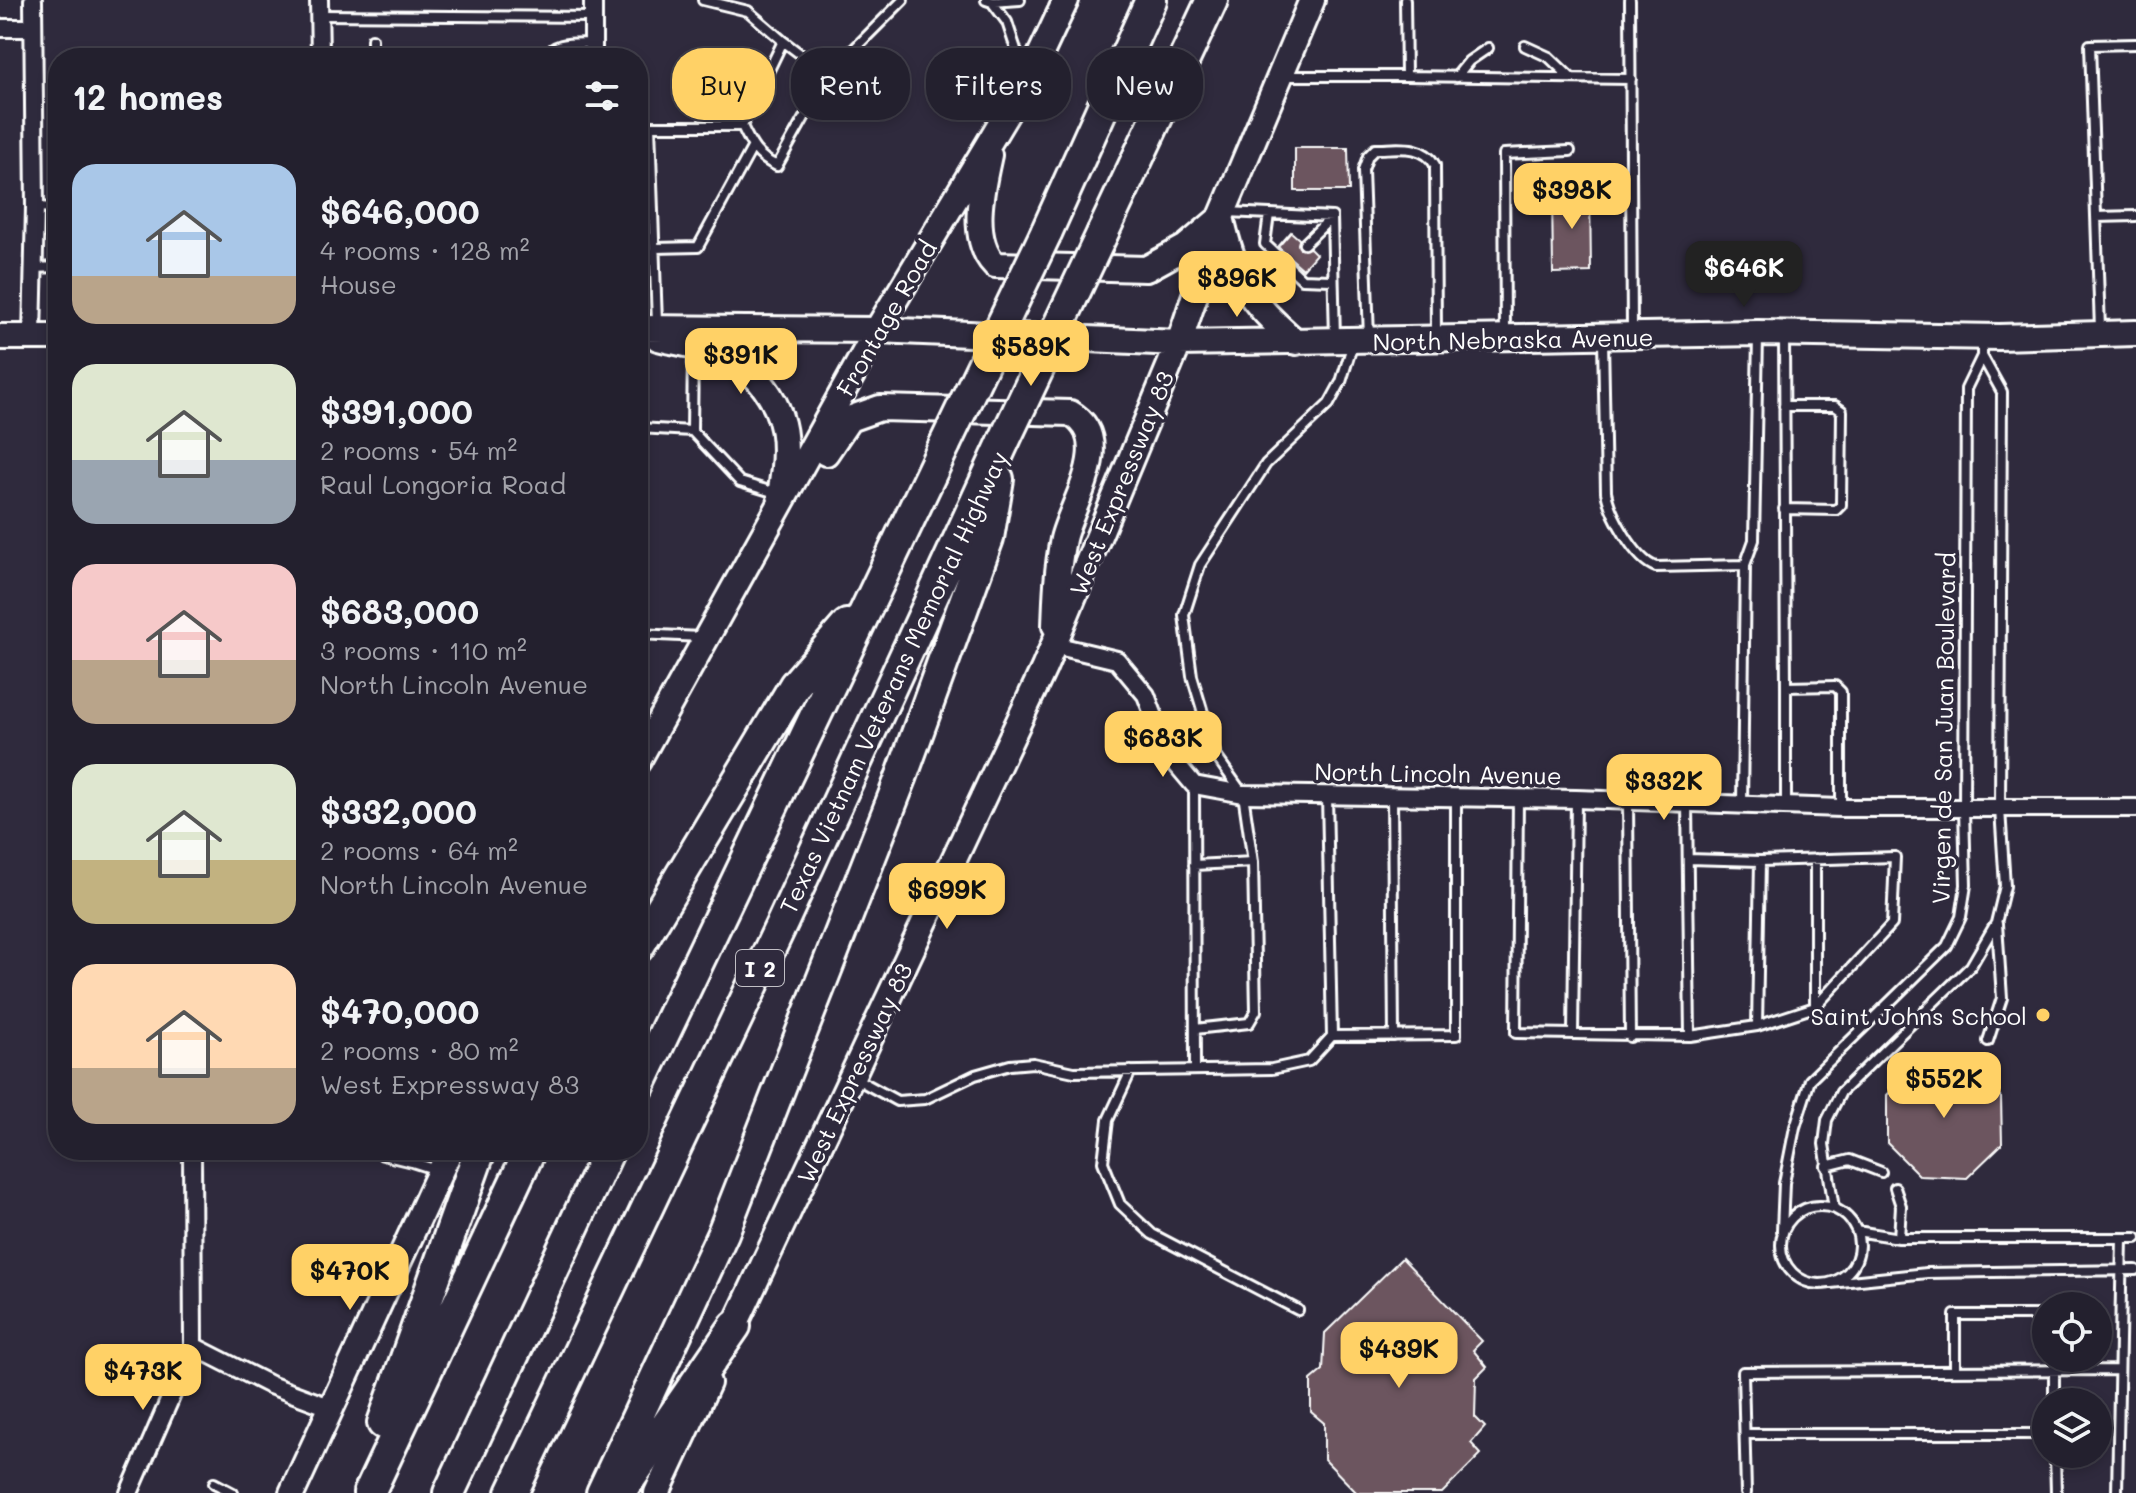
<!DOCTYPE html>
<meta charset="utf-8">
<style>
body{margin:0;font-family:Mali,sans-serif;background:#2b2836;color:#f1f3f6;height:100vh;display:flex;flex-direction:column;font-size:30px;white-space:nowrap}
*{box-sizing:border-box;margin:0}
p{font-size:26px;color:#a3a3aa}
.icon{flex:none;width:44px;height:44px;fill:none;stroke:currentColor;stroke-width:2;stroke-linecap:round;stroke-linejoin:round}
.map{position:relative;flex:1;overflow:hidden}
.sheet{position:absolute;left:48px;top:48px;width:600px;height:1112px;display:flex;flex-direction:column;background:#23202e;border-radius:32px;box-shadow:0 4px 12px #0003,0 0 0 2px #403e4a}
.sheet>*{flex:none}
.hud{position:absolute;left:672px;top:48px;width:760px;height:72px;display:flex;gap:16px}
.tools{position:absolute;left:2032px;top:1292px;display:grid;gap:16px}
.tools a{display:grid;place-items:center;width:80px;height:80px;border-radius:50%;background:#23202e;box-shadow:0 4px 12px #0003,0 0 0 2px #403e4a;font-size:40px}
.price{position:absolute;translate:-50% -68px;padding:0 18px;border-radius:16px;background:#ffd166;color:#111;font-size:26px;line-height:52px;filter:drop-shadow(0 2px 4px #0008)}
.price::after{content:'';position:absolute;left:50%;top:48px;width:24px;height:18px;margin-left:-12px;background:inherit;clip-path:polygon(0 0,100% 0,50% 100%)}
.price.active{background:#222;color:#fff}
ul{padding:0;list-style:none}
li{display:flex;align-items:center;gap:24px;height:200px;padding:0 24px}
li span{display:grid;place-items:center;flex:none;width:224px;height:160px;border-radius:24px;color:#555}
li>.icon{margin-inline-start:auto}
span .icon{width:96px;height:96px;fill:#fffc;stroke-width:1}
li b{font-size:34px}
h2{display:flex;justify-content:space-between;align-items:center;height:96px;padding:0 24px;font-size:34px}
.tag{padding:0 28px;border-radius:32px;background:#23202e;box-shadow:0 4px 12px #0003,0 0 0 2px #403e4a;font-size:28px;line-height:72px}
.tag.active{background:#ffd166;color:#111}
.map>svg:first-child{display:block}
.building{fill:#6c555e;stroke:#fff;stroke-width:2}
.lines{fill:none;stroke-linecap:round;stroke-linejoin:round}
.lane-casing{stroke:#fff;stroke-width:14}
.street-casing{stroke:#fff;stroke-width:22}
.secondary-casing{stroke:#fff;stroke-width:30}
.highway-casing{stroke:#fff;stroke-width:36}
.lane{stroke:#2f2a3d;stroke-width:8}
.street{stroke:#2f2a3d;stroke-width:16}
.secondary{stroke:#2f2a3d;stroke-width:24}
.highway{stroke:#2f2a3d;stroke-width:30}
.highway-bridge-casing{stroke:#fff;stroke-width:36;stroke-linecap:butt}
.highway-bridge{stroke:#2f2a3d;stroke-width:30}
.poi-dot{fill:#ffd166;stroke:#2f2a3d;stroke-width:3}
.labels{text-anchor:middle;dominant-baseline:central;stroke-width:7;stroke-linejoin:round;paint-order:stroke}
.shield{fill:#2f2a3d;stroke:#c1bfc5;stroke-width:2}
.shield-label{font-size:22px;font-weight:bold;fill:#fff}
.street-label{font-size:24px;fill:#fff;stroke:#2f2a3d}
.poi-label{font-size:24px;fill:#fff;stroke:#2f2a3d;text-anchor:end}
</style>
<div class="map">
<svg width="2136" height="1493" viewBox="0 0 2136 1493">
<rect width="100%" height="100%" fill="#2f2a3d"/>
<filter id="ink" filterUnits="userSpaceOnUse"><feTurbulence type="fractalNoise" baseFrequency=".0125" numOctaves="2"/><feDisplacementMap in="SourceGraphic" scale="16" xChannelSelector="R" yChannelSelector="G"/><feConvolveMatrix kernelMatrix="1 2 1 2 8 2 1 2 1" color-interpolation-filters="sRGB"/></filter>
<g filter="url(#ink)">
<!-- building -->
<path class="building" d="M 1295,148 L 1348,148 L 1349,191 L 1295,191 Z
M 1590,189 L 1591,272 L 1553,273 L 1552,190 Z
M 1291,232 L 1299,239 L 1300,249 L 1310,248 L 1316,254 L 1303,269 L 1278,247 Z
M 1920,1062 L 1968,1063 L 2001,1097 L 2002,1144 L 1967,1178 L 1920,1176 L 1887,1143 L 1887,1095 Z
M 1402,1258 L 1482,1341 L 1473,1350 L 1487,1367 L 1476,1378 L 1475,1417 L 1485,1427 L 1471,1443 L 1481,1454 L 1442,1493 L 1357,1493 L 1324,1459 L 1324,1423 L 1311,1412 L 1311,1380 L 1323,1370 L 1325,1333 Z"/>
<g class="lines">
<defs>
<path id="lane" d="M 986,0 L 992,2 L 1020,0
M 1405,0 L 1406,76 L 1631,79
M 1630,0 L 1632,331
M 992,2 L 1007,22 L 1024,74
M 319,15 L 594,17
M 372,39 L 372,58
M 783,41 L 828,75
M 1525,46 L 1549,57 L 1571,78
M 544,58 C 555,40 574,44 593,43
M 1283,76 L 1406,76
M 1456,77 L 1469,61 L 1488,48
M 638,126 L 650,126 L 657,323
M 650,126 L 742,126 L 783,41 L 748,11 L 703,0
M 742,126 C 751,145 757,157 777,166 L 828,75 L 903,0
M 35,207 L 58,208
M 1227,212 L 1332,217 L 1335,338
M 1269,214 L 1265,244 L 1302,279 L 1331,280
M 2096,217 L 2136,216
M 1304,244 L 1332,217
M 655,248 L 698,247 L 752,148
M 34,268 L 58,267
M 2100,329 L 2090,45 L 2136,44
M 1505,334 L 1504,154 L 1570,151
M 1784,336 L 1786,687
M 1369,338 L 1363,170 L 1368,156 L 1375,149 C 1397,149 1423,143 1435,165 L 1436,336
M 1603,340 L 1606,492 C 1610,514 1635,560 1656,567 L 1745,565
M 1784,406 L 1835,406 L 1842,411 L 1841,505 L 1836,510 L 1784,509
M 638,428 L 692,431 L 693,350
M 692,431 L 740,482 L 776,493
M 638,634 L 701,637
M 1194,785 L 1195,1070
M 1327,796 L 1332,1036 L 1456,1035 L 1456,798
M 1392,797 L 1394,1036
M 1518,798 L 1516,1033 L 1690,1036 L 1757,1026 L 1815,1007 L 1892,924 L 1895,857 L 1760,861
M 1628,801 L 1630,1037
M 1687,803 L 1690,1036
M 1742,805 L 1745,565 L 1754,540 L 1758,336
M 1786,807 L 1786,687 L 1835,686 L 1841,692 L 1841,808
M 1688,859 L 1760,861 L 1757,1026
M 1194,865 L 1253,862
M 1815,1006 L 1815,859
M 1195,1029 L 1249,1023 L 1256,1011 L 1253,862 L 1243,794 L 1216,756 L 1192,676 L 1184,615 L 1200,565 L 1266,464 L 1329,404 L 1341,382 L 1353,343
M 1573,1034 L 1576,799
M 1988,1041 L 2002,998 L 1997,924
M 1131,1071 L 1108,1120 L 1103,1162 L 1120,1204 L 1152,1234 L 1298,1310
M 855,1078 L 897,1101 L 925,1099 L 975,1075 L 1010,1065 L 1033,1063 L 1074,1072 L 1272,1069 L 1309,1061 L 1332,1036
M 383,1150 L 383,1155 L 412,1162
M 418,1150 L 412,1162 L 437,1170
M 1826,1166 L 1850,1160 L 1881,1172
M 1895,1188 L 1901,1206 L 1899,1238
M1781 1245a39 39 0 1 1 78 0a39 39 0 1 1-78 0Z
M 1834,1208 L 1824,1144 L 1827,1120 L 1841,1092 L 1971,966 L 1996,923 L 2005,886 L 2000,809 L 2002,392 L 1982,356
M 1782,1231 L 1784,1183 L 1795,1127 L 1810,1080 L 1947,946 L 1961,917 L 1966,885 L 1964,809 L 1966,389 L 1982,356 L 1982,341
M 1857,1231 L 1899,1238 L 2136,1238
M 1831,1283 L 1927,1273 L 2136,1270
M 2054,1358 L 2054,1402
M 1955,1370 L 1955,1315 L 2046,1315
M 1747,1434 L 2046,1434
M 2055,1454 L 2056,1493
M 214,1483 L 233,1493
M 1746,1493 L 1743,1372 L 2119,1370
M 2117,1493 L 2122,1238"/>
<path id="street" d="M 319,0 L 320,58
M 593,0 L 593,58
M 0,28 L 33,28
M 32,337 L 35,207 L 33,0
M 1054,645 L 1117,660 L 1146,695 L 1168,754 L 1194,785 L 1243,794 L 1576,799 L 1841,808 L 2136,808
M 193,1346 L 270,1385 L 332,1408
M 129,1493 L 193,1346 L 192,1150"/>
<path id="secondary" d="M 989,155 C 982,187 969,239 995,265 L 1146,269 L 1186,247 L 1219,219
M 1221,217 C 1236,281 1247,299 1296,342
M 638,328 L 877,330 L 1179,343 L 1758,333 L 1999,337 L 2136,333
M 0,337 L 58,337
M 658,338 C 681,344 717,348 736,357 C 743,361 749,369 754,375 C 789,412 789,447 780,495
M 826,453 L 849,419 L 880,408 L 1070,413 C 1117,440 1071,504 1063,539 C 1057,568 1056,597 1055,626
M 638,761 L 877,330 L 1035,66 L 1066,0
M 727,1342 L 1044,668 L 1179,343 L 1221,217 L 1312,0
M 292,1493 L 450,1150
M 657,1493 L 708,1383"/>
<path id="highway" d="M 1103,232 L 1212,0
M 1046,233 L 1151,0
M 638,947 L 795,685 L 847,625
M 638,1088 L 945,444
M 383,1423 L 480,1150
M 369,1493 L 530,1150
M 449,1493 L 609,1150
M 512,1493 L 783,921 L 1004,441
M 602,1493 L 723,1233 L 901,778 L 988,538 L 998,479
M 620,1493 L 735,1326"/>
</defs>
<!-- lane casing -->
<use href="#lane" class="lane-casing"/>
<!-- street casing -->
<use href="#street" class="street-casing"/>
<!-- secondary casing -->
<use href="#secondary" class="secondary-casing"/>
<!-- highway casing -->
<use href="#highway" class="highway-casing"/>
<!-- lane -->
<use href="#lane" class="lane"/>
<!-- street -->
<use href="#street" class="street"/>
<!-- secondary -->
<use href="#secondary" class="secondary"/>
<!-- highway -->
<use href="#highway" class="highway"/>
<defs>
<path id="highway-bridge" d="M 1004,441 L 1103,232
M 945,444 L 1046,233"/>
</defs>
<!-- highway-bridge casing -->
<use href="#highway-bridge" class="highway-bridge-casing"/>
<!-- highway-bridge -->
<use href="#highway-bridge" class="highway-bridge"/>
</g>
</g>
<!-- markers -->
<circle class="poi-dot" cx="2043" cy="1015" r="8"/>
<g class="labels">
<!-- shield labels -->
<rect class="shield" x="736" y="950" width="48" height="36" rx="6"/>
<g class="shield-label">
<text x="760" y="968">I 2</text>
</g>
<!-- street labels -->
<g class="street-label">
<text transform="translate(886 318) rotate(-60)">Frontage Road</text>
<text transform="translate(1513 339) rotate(-1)">North Nebraska Avenue</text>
<text transform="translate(1121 483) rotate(-68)">West Expressway 83</text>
<text transform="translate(893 682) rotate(-65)">Texas Vietnam Veterans Memorial Highway</text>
<text transform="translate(1943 728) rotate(-89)">Virgen de San Juan Boulevard</text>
<text transform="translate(1438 773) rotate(1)">North Lincoln Avenue</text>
<text transform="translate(854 1073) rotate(-65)">West Expressway 83</text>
</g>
<!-- poi labels -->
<g class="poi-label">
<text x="2027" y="1015">Saint Johns School</text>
</g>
</g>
</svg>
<div class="tools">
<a><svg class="icon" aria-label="locate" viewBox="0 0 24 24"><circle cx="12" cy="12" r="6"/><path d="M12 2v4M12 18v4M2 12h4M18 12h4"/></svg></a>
<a><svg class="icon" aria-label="layers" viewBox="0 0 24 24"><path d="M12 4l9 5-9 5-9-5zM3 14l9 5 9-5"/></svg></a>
</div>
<b class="price" style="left:1572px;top:231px">$398K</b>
<b class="price active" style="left:1744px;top:309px">$646K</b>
<b class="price" style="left:1237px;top:319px">$896K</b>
<b class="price" style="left:1031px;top:388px">$589K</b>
<b class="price" style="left:741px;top:396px">$391K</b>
<b class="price" style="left:1163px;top:779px">$683K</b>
<b class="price" style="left:1664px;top:822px">$332K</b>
<b class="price" style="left:947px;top:931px">$699K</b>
<b class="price" style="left:1944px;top:1120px">$552K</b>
<b class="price" style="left:350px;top:1312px">$470K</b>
<b class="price" style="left:1399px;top:1390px">$439K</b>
<b class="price" style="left:143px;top:1412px">$473K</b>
<div class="hud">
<a class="tag active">Buy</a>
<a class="tag">Rent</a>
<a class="tag">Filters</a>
<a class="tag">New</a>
</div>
<section class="sheet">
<h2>12 homes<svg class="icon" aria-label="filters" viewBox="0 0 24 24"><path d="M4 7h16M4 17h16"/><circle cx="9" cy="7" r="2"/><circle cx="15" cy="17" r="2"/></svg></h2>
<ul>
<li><span style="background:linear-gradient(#a9c7e8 70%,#b9a48a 0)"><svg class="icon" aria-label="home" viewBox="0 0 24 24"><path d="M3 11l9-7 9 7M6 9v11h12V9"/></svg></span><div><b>$646,000</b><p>4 rooms · 128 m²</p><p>House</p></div></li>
<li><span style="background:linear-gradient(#dfe7d0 60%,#9aa5b1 0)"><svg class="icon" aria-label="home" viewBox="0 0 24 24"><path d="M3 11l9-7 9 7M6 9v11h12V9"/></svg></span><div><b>$391,000</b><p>2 rooms · 54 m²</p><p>Raul Longoria Road</p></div></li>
<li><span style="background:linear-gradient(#f6c9c9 60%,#b9a48a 0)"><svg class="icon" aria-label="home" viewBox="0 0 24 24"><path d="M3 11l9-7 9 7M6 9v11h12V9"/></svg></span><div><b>$683,000</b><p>3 rooms · 110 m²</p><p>North Lincoln Avenue</p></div></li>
<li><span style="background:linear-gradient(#dfe7d0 60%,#c2b280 0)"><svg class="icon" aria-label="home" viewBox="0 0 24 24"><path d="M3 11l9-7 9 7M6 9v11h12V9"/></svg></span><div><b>$332,000</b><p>2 rooms · 64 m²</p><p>North Lincoln Avenue</p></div></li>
<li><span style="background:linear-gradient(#ffd9b3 65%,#b9a48a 0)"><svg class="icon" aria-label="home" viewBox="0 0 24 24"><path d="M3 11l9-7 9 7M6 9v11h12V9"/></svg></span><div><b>$470,000</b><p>2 rooms · 80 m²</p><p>West Expressway 83</p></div></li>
</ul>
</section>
</div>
